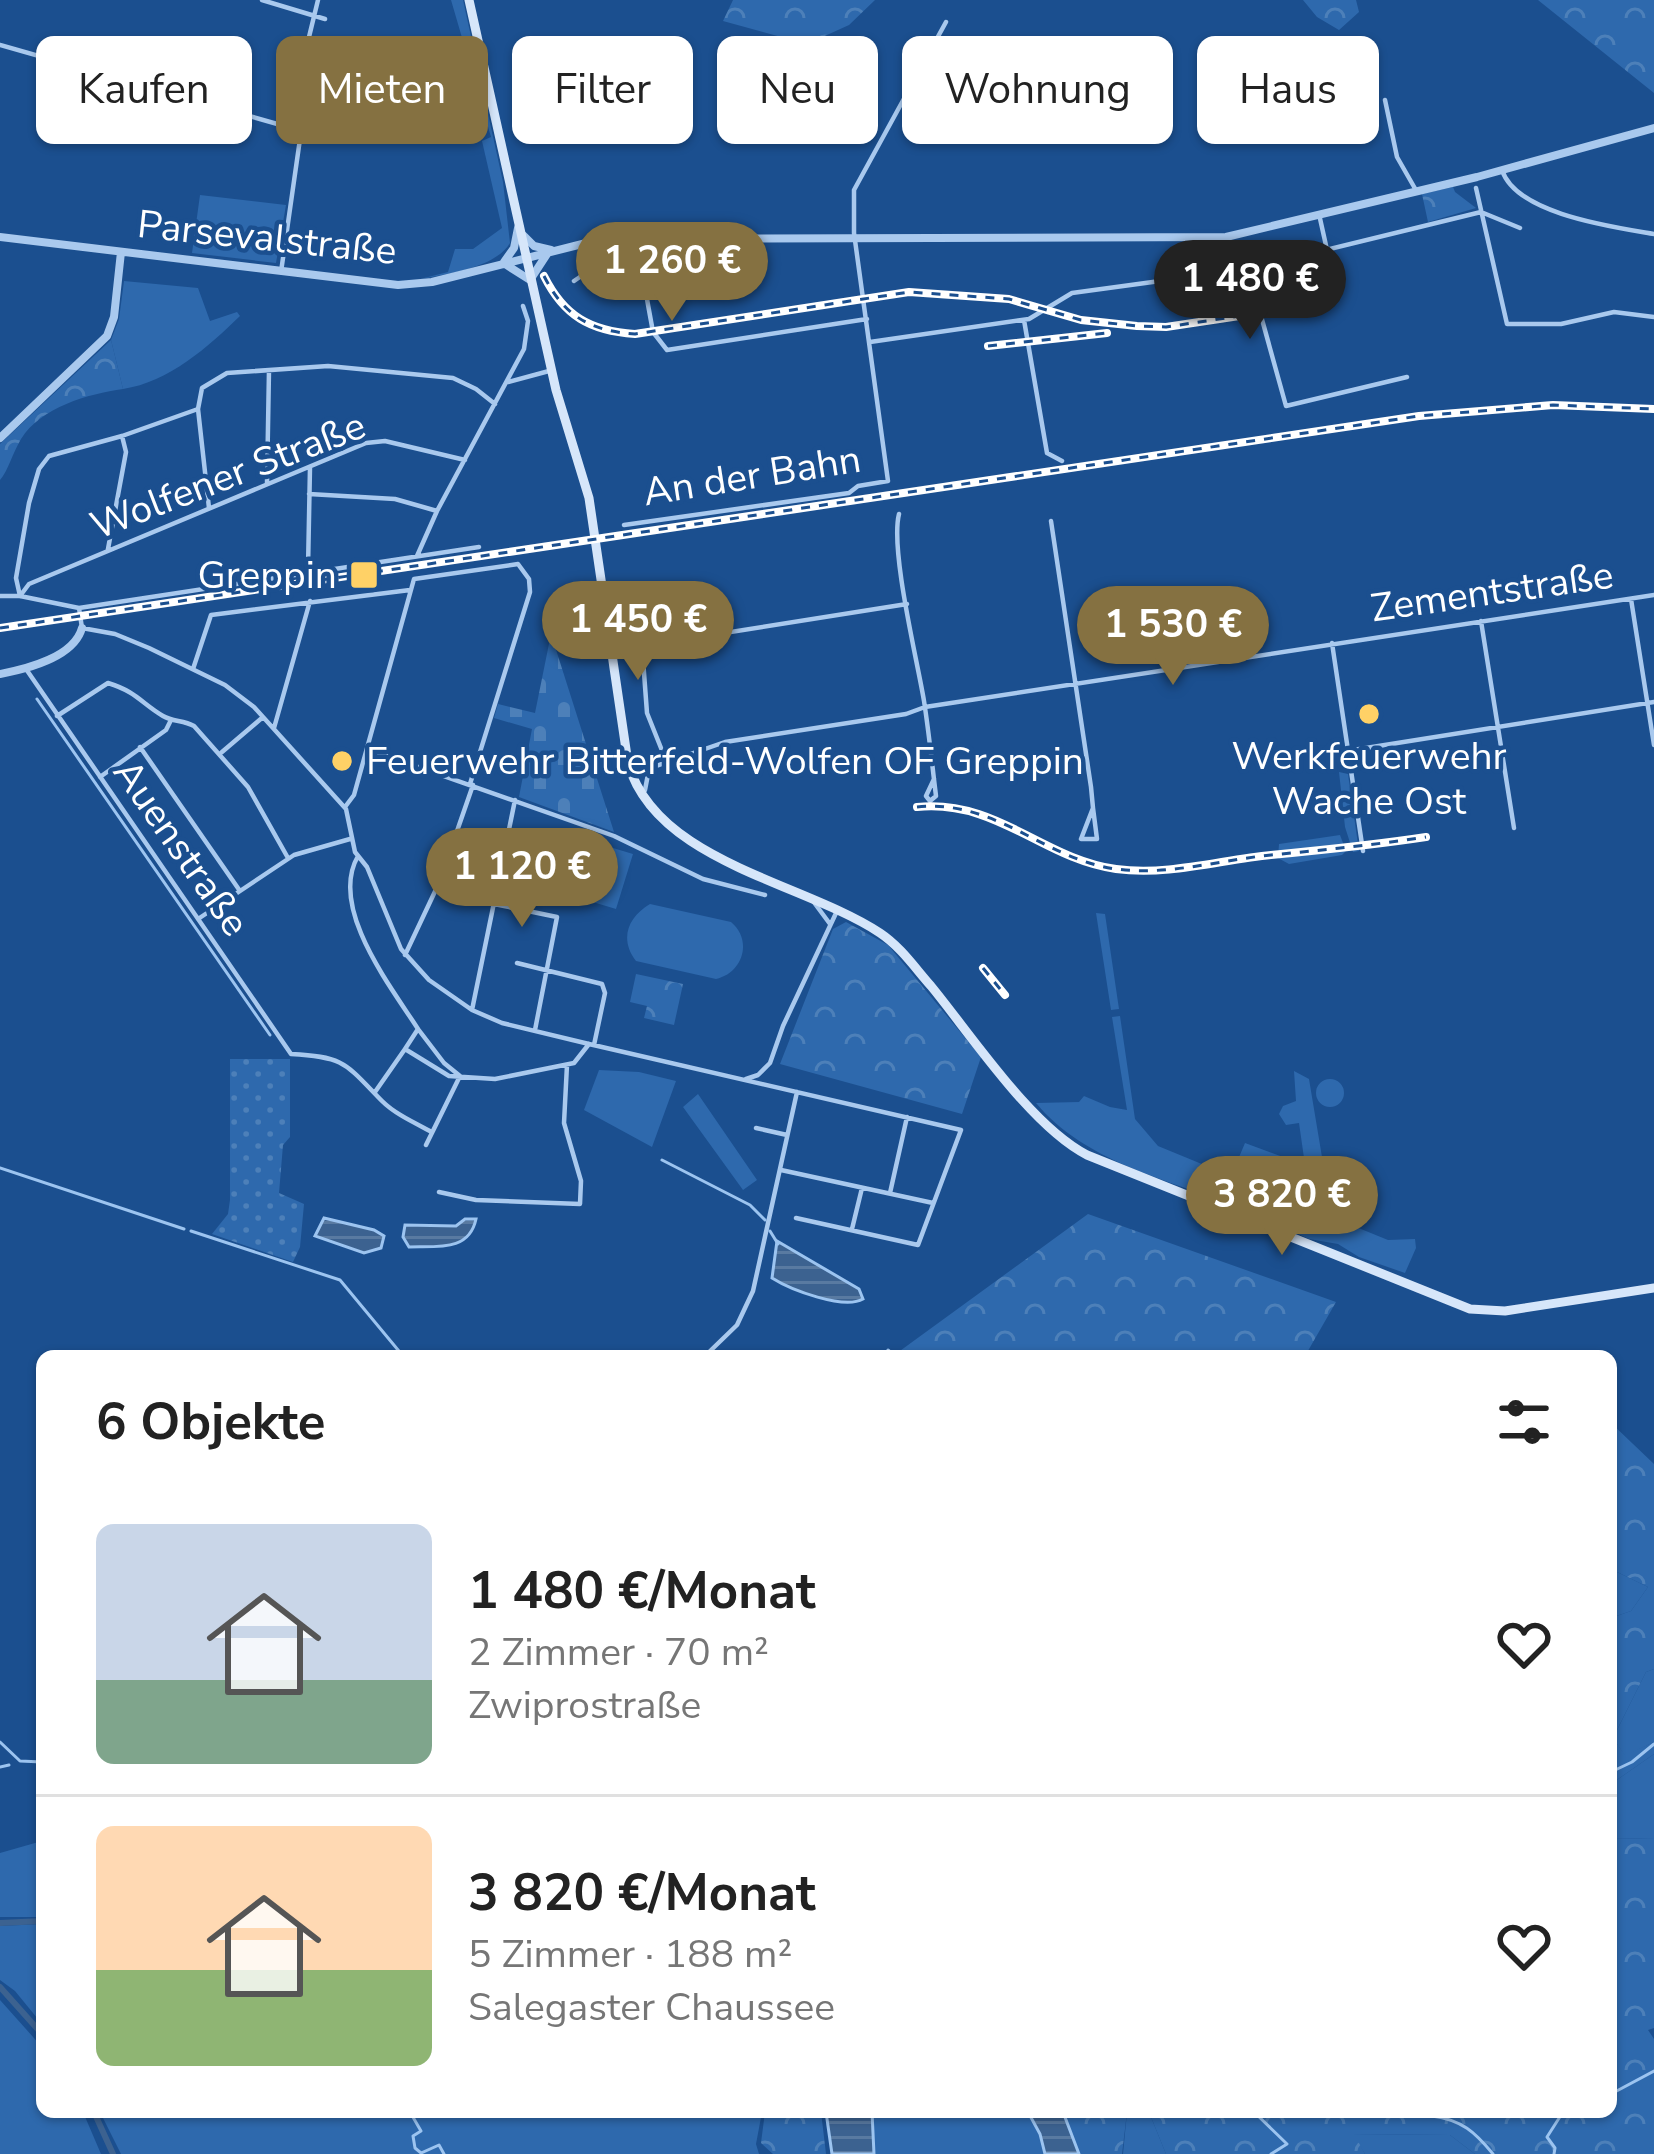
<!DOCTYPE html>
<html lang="de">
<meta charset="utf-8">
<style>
body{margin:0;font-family:"Nunito Sans",sans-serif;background:#f6f6f6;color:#222;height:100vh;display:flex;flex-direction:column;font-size:45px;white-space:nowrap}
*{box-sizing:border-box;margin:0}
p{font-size:39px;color:#767676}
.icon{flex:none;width:66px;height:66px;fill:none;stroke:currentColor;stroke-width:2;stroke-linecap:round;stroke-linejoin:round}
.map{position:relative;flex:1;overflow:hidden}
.side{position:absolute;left:36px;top:1350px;width:1581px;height:768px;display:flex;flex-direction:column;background:#fff;border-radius:18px;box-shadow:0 3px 9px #0004}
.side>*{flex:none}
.banner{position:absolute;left:36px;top:36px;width:1584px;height:108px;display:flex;gap:24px}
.price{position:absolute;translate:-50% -102px;padding:0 27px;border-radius:42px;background:#857141;color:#fff;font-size:39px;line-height:78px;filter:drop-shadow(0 3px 6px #0008)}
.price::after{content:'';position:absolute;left:50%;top:72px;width:36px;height:27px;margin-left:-18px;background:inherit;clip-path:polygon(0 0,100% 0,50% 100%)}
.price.active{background:#222;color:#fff}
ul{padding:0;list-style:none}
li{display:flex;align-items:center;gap:36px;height:300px;padding:0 60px}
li+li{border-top:3px solid #e0e0e0}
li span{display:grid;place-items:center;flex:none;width:336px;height:240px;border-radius:18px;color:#555}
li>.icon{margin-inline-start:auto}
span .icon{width:144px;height:144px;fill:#fffc;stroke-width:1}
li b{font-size:51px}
h2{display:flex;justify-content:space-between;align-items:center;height:144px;padding:0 60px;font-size:51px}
.pill{padding:0 42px;border-radius:18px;background:#fff;box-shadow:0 3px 9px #0004;font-size:42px;line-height:108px}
.pill.active{background:#857141;color:#fff}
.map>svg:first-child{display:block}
.grass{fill:#2e69ad}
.forest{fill:url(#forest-crowns)}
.cemetery{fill:url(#cemetery-stones)}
.garden{fill:url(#garden-dots)}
.water{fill:url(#water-rules);stroke:#9cc4f0;stroke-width:3}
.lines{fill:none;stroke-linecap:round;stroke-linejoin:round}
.stream{stroke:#9cc4f0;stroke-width:3}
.canal{stroke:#3c6290;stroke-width:6}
.minor{stroke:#a9c9ee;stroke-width:4.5}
.tertiary{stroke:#a9c9ee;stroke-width:8}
.secondary{stroke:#d6e6fa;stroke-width:9}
.rail-casing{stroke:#fff;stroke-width:8}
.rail{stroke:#1b4f8f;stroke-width:3;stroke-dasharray:9;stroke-linecap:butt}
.poi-dot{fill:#ffd166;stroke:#1b4f8f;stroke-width:4.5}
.labels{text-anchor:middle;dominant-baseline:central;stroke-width:9;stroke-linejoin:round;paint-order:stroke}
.street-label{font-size:39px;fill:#fff;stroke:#1b4f8f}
.poi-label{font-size:39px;fill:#fff;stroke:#1b4f8f;text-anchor:end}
</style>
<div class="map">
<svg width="1654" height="2154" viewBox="0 0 1654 2154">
<defs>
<pattern id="forest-crowns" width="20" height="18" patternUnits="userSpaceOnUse" patternTransform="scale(3)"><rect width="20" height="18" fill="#2e69ad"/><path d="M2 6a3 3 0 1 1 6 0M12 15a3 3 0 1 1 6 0" fill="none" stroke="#4d80b9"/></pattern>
<pattern id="cemetery-stones" width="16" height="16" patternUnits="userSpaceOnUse" patternTransform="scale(3)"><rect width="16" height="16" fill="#2e69ad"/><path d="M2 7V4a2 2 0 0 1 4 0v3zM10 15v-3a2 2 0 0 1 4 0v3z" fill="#4d80b9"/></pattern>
<pattern id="garden-dots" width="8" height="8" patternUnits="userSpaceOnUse" patternTransform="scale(3)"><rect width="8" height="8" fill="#2e69ad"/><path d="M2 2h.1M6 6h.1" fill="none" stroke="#4d80b9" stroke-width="1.8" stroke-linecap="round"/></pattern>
<pattern id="water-rules" width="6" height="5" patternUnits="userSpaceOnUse" patternTransform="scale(3)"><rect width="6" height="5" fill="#3c6290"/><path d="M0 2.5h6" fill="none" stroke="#597aa1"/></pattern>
</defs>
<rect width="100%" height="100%" fill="#1b4f8f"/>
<!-- grass -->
<path class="grass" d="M 451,0 L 463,0 L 503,182 L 510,243 C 495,268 447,274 420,279 L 448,272 L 455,249 L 473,249 L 502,228 L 482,141 L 491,137 Z
M 200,195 L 286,205 L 276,263 L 192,253 Z
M 124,281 L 198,288 L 210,321 L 237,312 L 240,316 C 208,347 169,382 123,389 L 111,340 L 119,319 Z
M 1339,772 L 1348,774 L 1359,851 L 1353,852 L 1345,827 Z
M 563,833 L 633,854 L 616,909 L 546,888 Z
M 1340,835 L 1346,851 L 1342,855 L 1289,864 L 1278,858 L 1279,844 Z
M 650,904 L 731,922 C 753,940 743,973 716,979 L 636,961 C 619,939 628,917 650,904 Z
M 1096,913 L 1105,914 L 1119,1009 L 1111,1010 Z
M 1120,1016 L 1135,1119 L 1158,1146 L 1231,1176 L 1245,1143 L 1305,1165 L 1299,1123 L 1286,1125 L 1279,1114 L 1283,1106 L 1296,1101 L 1294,1071 L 1309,1079 L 1322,1157 L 1352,1175 L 1356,1202 L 1344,1203 L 1335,1194 L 1265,1166 L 1252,1172 L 1239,1201 L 1233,1205 C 1165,1179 1084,1161 1036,1103 L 1079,1102 L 1084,1096 L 1110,1107 L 1127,1110 L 1112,1017 Z
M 599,1070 L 639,1072 L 676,1081 L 652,1147 L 584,1110 Z
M1316 1093a14 14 0 1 1 28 0a14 14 0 1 1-28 0Z
M 698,1094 L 757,1180 L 743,1190 L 683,1107 Z
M 1263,1174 L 1287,1182 L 1302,1205 L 1388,1240 L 1415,1239 L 1416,1248 L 1405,1273 L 1359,1257 L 1338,1244 L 1309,1239 L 1246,1210 L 1254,1183 Z
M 1611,1569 L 1648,1587 L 1631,1611 L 1611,1618 Z
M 1654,1669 L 1654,1742 L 1625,1756 L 1613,1738 L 1646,1672 Z
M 1654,1754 L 1654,1839 L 1611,1838 L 1617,1801 L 1611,1784 Z
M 42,1841 L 42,1917 L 0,1917 L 0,1853 Z
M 42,1924 L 42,2024 L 15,1991 L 0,1980 L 0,1926 Z
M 0,2000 L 42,2047 L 42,2112 L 83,2112 L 101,2154 L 0,2154 Z
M 100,2112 L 762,2112 L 756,2144 L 759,2154 L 121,2154 Z
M 872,2112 L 1028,2112 L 1040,2134 L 1045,2154 L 874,2154 Z
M 1127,2112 L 1149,2112 L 1166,2154 L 1123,2154 Z
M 1352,2134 L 1450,2135 L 1475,2154 L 1365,2154 Z"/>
<!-- forest -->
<path class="forest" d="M 733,0 L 875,0 L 849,25 L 807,44 L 723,21 Z
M 1303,0 L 1356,0 L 1359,12 L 1339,30 L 1317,17 Z
M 1538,0 L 1654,0 L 1654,93 Z
M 1453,187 L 1455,192 L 1476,208 L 1428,222 L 1422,194 Z
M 111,340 L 123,389 C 88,394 41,407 21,439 C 13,452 8,471 0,480 L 0,444 Z
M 846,922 L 888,945 L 981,1057 L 962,1114 L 780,1064 L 833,929 Z
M 636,974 L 683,984 L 674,1025 L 644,1018 L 647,1006 L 630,1002 Z
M 1088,1214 L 1336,1302 L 1305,1356 L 893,1356 Z
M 1611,1423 L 1654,1464 L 1654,1669 L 1646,1672 L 1613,1738 L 1625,1755 L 1654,1742 L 1654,1754 L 1611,1784 L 1611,1618 L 1631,1611 L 1648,1587 L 1611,1569 Z
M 1611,1838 L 1654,1839 L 1654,2028 L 1648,2030 L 1654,2039 L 1654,2154 L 1475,2154 L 1450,2135 L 1354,2134 L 1365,2154 L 1166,2154 L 1149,2112 L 1611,2112 Z
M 765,2112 L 821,2112 L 826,2154 L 773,2154 L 761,2143 Z
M 1063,2112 L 1127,2112 L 1122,2154 L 1079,2154 Z"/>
<!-- cemetery -->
<path class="cemetery" d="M 551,634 L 614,832 L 519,797 L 532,729 L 494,718 L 498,704 L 535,713 Z"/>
<!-- garden -->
<path class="garden" d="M 230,1059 L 290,1059 L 290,1137 L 283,1145 L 279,1193 L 304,1204 L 300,1247 L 293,1262 L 212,1234 L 228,1214 L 230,1200 Z"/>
<!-- water -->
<path class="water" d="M 324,1218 L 374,1230 L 384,1236 L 381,1248 L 364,1253 L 315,1236 Z
M 465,1219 L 476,1219 C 469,1252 437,1246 409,1247 L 403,1237 L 405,1225 L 456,1226 Z
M 777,1241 L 859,1289 L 863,1299 C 844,1310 791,1290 772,1278 Z
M 826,2112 L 872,2112 L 874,2154 L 832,2154 Z
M 1028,2112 L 1063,2112 L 1079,2154 L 1045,2154 L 1040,2134 Z"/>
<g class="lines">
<!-- stream -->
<path class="stream" d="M 37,699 L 270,1035
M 662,1160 L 750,1205 L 765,1220
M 0,1168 L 184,1229
M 191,1231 L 340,1280 L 403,1356
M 770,1231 L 778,1244
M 888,1350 L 895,1356
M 0,1742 L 20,1761 L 42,1762
M 0,1767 L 9,1765
M 1611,1772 L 1632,1762 L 1654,1744
M 1611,2094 L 1654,2071
M 410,2112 L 421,2131 L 413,2136 L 415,2148 L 421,2153 L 439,2145 L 444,2154
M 1254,2112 L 1287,2144 L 1271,2154
M 1432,2116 C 1462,2120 1475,2132 1493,2154
M 1554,2154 L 1555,2148 L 1547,2137 L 1563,2112"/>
<!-- canal -->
<path class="canal" d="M 0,1923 L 42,1921
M 0,1987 L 42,2034
M 94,2112 L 113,2154"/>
<!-- minor -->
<path class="minor" d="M 262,0 L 325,19
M 0,45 L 302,131
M 1385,100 L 1397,157 L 1417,192
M 1502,170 C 1516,214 1613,227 1654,234
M 1476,188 L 1507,324 L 1561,324 L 1614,312 L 1654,317
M 1319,214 L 1327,250
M 1248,269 L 1286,406 L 1407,377
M 281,272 L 309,76 L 309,37 L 318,0
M 574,281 L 593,268 L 594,255 L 638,250 L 653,332 L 667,350 L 867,319
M 1024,320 L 1047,453 L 1062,461
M 870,342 L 1029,319 L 1072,293 L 1248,269 L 1481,212 L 1520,228
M 508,382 L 549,371
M 198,409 L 209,508
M 267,483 L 269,370
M 309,494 L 395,499 L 437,511
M 899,514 C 890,550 917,659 924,701 C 929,733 932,764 936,796 L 930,801 L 926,796 L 934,779
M 1051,521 L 1091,787 L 1093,808 L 1081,839 L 1097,839 L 1093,808
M 624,525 L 849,493 L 858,486 L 888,481 L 854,233 L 854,190 L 946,22
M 108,549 L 126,452 L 122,436
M 417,556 L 437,511 L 524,349 L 528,321 L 523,306
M 308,569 L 310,467
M 0,596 L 20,596 L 79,608 L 479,547
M 20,596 L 16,578 L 29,503 L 39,469 L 49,456 L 122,436 L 198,409 L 202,388 L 227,373 L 328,366 L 453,378 L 476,389 L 495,404
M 20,596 L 29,584 L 366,443 L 385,441 L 465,460
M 1631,599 L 1654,745
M 79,608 L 82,628 L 115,634 L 149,648 L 225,685 L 254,707 L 346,809 L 355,852 L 367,867 L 401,949 L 429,980 L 472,1010 L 502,1023 L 589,1044 L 961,1130 L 918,1245 L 796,1218
M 1481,621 L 1514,828
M 1332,643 L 1363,851
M 26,669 L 291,1054 C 345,1057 345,1063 382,1101 C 395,1114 415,1123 432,1132
M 193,669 L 211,615 L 410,590
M 57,716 L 108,683 C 137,692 141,703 163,716 C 173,722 183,720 194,726 L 248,787 L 288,858
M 274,728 L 310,601
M 140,747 L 240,891
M 367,749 L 614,836 L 703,879 L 765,895
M 1347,751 L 1654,702
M 222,752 L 263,717
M 667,763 L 647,713 L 642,646 L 907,604
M 636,773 L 725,742 L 906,714 L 925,707 L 1654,595
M 100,777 L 166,730 L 170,722
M 645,790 L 649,769
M 345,807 L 354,795 L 414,579 L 518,564 L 529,579 L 530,592 L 470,784
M 358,856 C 328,908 392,988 418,1029
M 813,901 L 830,924
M 494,904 L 557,917 L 535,1030
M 198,919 L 294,855 L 350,839
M 405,955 L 439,883 L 473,785
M 517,963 L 602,984 L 605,993 L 594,1045
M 472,1010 L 515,800
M 460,1076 L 444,1063 L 418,1029 L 405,1049 L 449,1076 L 495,1079 L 574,1063 L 589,1044
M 746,1079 L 758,1075 L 770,1063 L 783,1026 L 837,911
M 375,1092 L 405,1049
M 756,1128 L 787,1135
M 426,1145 L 460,1076
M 781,1170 L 933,1203
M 439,1192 L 476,1200 L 580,1204 L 581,1181 L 564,1123 L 567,1065
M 890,1193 L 907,1117
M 852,1229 L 862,1188
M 705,1356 L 737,1325 L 753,1291 L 797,1092"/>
<!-- tertiary -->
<path class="tertiary" d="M 524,236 L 534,246 L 551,250
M 0,237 L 398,285 L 432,282 L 602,239 L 1226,237 L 1477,177 L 1654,128
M 504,262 L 514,248 L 518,228
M 505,264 L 530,280 L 547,254
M 0,438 L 107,336 L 114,317 L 121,252
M 0,674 C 27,669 74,657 82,628"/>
<!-- secondary -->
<path class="secondary" d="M 469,0 L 556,390 L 589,498 L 628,763 C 656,862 803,882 880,933 C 901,947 915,968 931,986 C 972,1036 1031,1126 1087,1155 L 1470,1309 L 1505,1311 L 1654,1288"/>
<defs>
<path id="rail" d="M 544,276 C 564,316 590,331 635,334 L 909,292 L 1009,299 L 1081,320 L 1137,326 L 1166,327 L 1246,315
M 988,346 L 1107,333
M 0,628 L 1419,416 L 1553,405 L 1654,409
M 917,807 C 997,799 1043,859 1116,869 C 1168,876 1220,860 1271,855 C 1323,850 1374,845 1426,837
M 983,968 L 1005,995"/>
</defs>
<!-- rail casing -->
<use href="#rail" class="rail-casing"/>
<!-- rail -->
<use href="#rail" class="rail"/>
</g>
<!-- markers -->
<g class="poi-dot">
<rect x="349" y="560" width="30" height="30" rx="6"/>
<circle cx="1369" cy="714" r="12"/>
<circle cx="342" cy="761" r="12"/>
</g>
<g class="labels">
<!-- street labels -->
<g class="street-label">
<text transform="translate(267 238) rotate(6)">Parsevalstraße</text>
<text transform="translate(228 476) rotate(-21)">Wolfener Straße</text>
<text transform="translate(752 476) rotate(-9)">An der Bahn</text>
<text transform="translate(1492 592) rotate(-8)">Zementstraße</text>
<text transform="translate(181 848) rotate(55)">Auenstraße</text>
</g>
<!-- poi labels -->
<g class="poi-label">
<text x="337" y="575">Greppin</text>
<text x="1369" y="756" text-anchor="middle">Werkfeuerwehr<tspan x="1369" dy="45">Wache Ost</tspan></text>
<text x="366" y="761" text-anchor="start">Feuerwehr Bitterfeld-Wolfen OF Greppin</text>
</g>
</g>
</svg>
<b class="price" style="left:672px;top:324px">1 260 €</b>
<b class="price active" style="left:1250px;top:342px">1 480 €</b>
<b class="price" style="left:638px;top:683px">1 450 €</b>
<b class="price" style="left:1173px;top:688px">1 530 €</b>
<b class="price" style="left:522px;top:930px">1 120 €</b>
<b class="price" style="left:1282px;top:1258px">3 820 €</b>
<div class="banner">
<a class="pill">Kaufen</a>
<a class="pill active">Mieten</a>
<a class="pill">Filter</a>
<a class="pill">Neu</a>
<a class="pill">Wohnung</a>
<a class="pill">Haus</a>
</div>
<section class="side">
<h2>6 Objekte<svg class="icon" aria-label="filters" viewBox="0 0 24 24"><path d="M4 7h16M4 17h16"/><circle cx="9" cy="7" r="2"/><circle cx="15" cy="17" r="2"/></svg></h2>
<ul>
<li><span style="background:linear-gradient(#c9d6e8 65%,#7fa58c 0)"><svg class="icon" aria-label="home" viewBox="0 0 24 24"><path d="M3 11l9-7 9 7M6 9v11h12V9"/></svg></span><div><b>1 480 €/Monat</b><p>2 Zimmer · 70 m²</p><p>Zwiprostraße</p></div><svg class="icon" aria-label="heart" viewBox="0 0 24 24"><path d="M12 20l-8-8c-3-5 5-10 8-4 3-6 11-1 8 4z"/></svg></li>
<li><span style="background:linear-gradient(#ffd9b3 60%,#8fb573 0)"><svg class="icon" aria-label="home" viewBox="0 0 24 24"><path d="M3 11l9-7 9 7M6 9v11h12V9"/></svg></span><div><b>3 820 €/Monat</b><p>5 Zimmer · 188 m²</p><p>Salegaster Chaussee</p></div><svg class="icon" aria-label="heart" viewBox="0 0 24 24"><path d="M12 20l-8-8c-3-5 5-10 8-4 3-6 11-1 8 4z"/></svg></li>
</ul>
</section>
</div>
